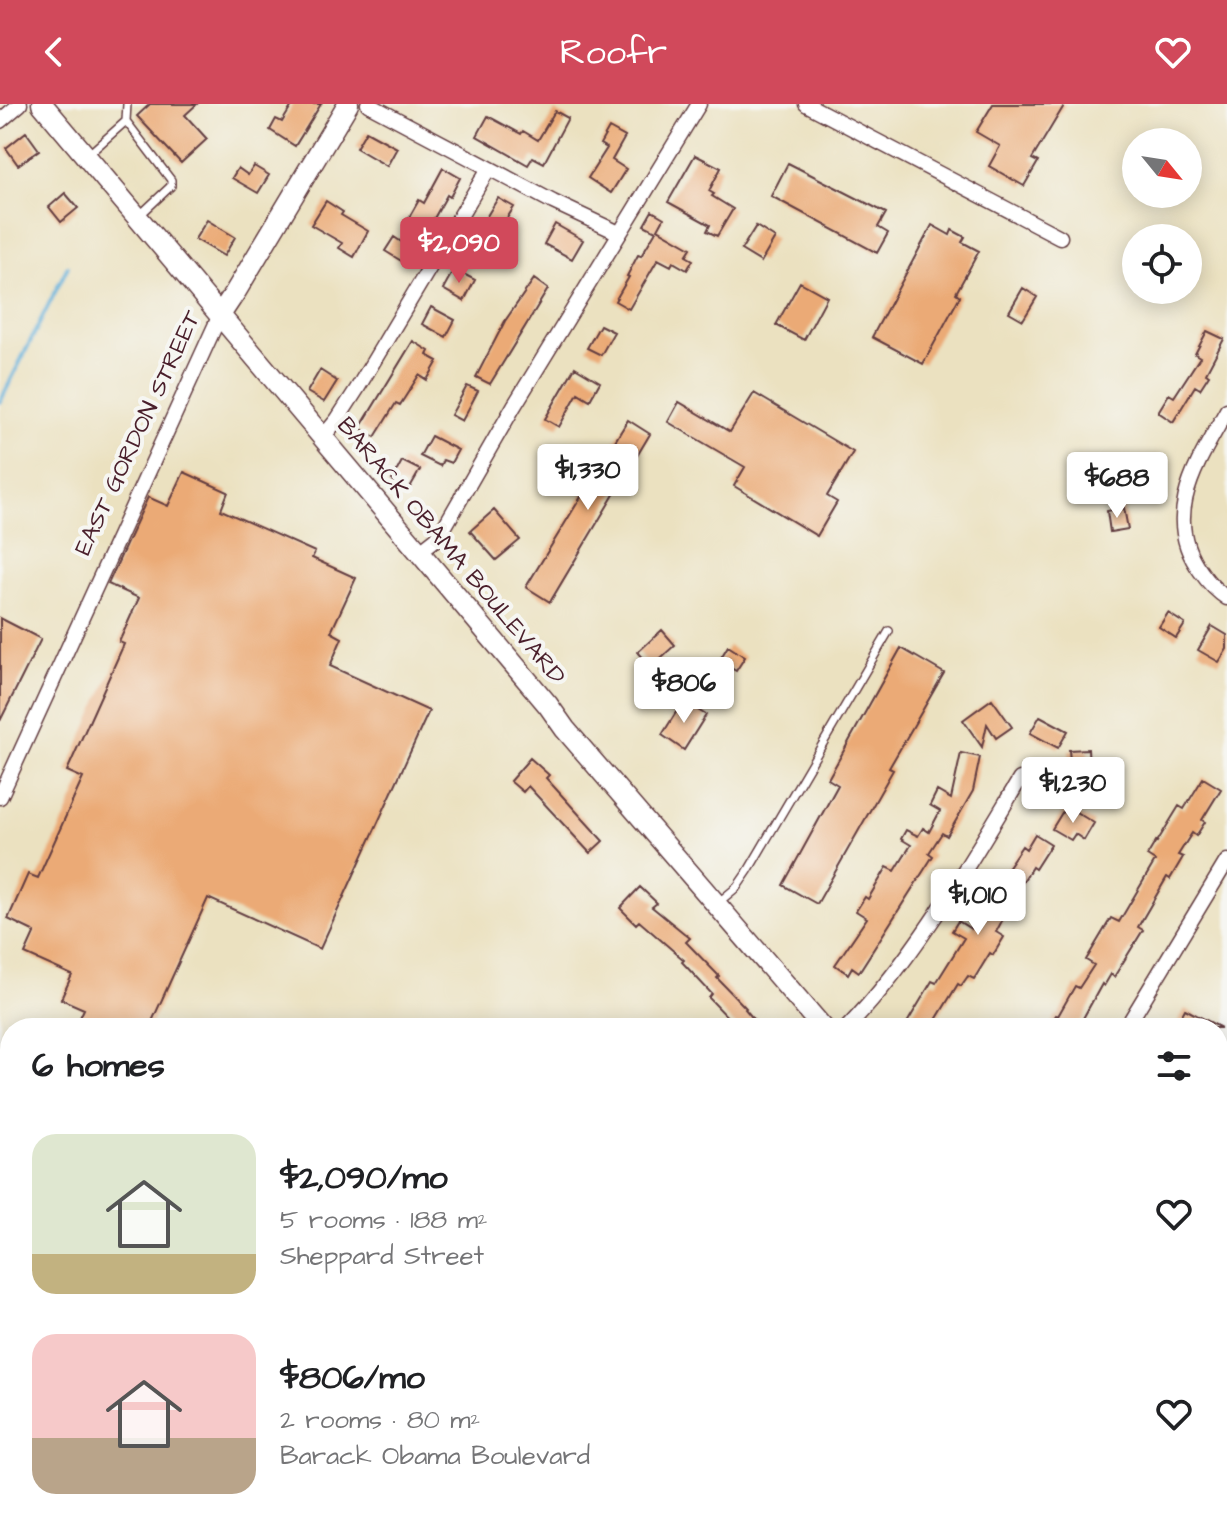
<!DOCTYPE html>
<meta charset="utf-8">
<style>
body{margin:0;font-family:"Architects Daughter",sans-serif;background:#f6f6f6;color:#202124;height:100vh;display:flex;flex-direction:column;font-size:30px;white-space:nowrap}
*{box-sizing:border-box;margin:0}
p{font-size:26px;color:#757577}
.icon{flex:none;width:44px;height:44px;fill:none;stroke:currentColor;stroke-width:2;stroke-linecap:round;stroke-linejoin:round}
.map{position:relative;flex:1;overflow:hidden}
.side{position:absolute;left:0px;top:914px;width:1228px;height:514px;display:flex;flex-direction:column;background:#fff;border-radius:32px 32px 0 0;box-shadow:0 4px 20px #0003}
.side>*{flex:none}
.needle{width:52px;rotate:120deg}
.controls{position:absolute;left:1122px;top:24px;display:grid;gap:16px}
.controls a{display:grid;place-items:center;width:80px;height:80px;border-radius:50%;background:#fff;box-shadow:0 4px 20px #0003;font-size:40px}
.price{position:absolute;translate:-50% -68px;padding:0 18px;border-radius:8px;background:#fff;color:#222;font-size:26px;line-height:52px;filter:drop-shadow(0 2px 4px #0008)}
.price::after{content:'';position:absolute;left:50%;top:48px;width:24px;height:18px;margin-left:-12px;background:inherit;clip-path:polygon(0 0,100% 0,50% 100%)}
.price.active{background:#d1495b;color:#fff}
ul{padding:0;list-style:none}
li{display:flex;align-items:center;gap:24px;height:200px;padding:0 32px}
li span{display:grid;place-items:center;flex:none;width:224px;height:160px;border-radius:24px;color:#555}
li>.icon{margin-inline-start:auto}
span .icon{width:96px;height:96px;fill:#fffc;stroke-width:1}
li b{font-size:34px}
h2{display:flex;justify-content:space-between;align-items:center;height:96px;padding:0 32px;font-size:34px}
header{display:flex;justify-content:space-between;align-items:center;height:104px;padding:0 32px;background:#d1495b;color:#fff;font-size:36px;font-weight:600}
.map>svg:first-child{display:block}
.industrial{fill:#d2bec2}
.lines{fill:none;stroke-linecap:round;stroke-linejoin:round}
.stream{stroke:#5daed8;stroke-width:4}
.building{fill:#ebaa76}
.lane-casing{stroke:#623c41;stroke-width:10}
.street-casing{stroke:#623c41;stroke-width:17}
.secondary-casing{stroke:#623c41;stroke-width:23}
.lane{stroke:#fff;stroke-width:7}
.street{stroke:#fff;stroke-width:14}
.secondary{stroke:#fff;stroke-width:20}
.rail-casing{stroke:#4a1f2b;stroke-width:7}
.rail{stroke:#f6f6f2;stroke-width:4;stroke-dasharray:12;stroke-linecap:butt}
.labels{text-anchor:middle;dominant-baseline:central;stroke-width:8;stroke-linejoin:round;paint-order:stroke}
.street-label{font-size:24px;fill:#4a1f2b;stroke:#f6f6f2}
</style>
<header><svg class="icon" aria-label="back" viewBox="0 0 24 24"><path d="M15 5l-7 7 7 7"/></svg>Roofr<svg class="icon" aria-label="heart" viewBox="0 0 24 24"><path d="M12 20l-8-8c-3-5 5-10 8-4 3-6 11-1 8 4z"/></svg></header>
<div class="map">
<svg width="1227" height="1427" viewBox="0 0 1227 1427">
<rect width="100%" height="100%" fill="#f6f6f2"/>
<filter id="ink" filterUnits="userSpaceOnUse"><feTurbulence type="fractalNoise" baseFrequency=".0125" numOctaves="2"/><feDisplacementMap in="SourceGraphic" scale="16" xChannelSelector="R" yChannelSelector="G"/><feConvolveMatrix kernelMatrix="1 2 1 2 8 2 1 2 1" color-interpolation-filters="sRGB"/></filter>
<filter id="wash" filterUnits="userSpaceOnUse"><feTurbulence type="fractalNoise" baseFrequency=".006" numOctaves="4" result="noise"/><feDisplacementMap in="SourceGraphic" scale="32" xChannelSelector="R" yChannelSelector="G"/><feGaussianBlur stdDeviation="1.8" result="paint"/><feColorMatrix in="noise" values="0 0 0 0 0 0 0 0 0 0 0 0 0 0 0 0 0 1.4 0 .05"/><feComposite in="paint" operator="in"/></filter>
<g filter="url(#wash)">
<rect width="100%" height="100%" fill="#ebe1c0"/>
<!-- industrial -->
<path class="industrial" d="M 0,1053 L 10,1064 L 10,1418 L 336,1418 L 344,1427 L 0,1427 Z"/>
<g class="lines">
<!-- stream -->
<path class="stream" d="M 0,298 L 68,162"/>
</g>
<g id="blocks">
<!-- building -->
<path class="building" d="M 150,0 L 197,0 L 185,11 L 207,35 L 181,59 L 137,12 Z
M 293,0 L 321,0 L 295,42 L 270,26 L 276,15 L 282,18 Z
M 993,0 L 1065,0 L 1032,55 L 1038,58 L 1024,82 L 989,62 L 1000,42 L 976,28 Z
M 555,7 L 568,14 L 544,59 L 533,53 L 528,61 L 477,32 L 488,12 L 521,30 L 523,27 L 538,36 Z
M 609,24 L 625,33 L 612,56 L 626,65 L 611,89 L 588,74 L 607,44 L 600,40 Z
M 366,27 L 397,44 L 387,62 L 356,44 Z
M 26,28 L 39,46 L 18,61 L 6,44 Z
M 695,51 L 721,64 L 709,87 L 714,90 L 712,92 L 733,105 L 717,132 L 707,127 L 710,121 L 668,98 Z
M 788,59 L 886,109 L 878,123 L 888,129 L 877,149 L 771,92 Z
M 254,62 L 269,71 L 258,89 L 232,74 L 238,64 L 248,71 Z
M 443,64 L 460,74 L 450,93 L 447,91 L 427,127 L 407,117 L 419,96 L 424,99 Z
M 65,89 L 78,104 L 61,118 L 49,103 Z
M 498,94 L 514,103 L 502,122 L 510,127 L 502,139 L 479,125 Z
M 326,97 L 343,108 L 341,111 L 368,127 L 354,153 L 339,144 L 342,139 L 311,121 Z
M 652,107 L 664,114 L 658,125 L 691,144 L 686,152 L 693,156 L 687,166 L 673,158 L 671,162 L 658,155 L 629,205 L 615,197 L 629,173 L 627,172 L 638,151 L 641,152 L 656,127 L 644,121 Z
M 207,116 L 235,133 L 224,152 L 195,135 Z
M 555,120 L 583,136 L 572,155 L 544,140 Z
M 932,121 L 950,131 L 952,126 L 965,133 L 962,138 L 979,147 L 956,189 L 960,192 L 923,260 L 872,233 Z
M 756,122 L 775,134 L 761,158 L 741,146 Z
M 394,133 L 412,145 L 403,158 L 385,147 Z
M 454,165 L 475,176 L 464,197 L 443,185 Z
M 534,175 L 548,185 L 490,280 L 476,273 L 505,217 Z
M 800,178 L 827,193 L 804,236 L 776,221 Z
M 1023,184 L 1037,193 L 1023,216 L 1009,208 Z
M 431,203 L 455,216 L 446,233 L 422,220 Z
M 600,221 L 614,228 L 601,251 L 587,244 Z
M 1207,227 L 1224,235 L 1206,269 L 1209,271 L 1200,285 L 1195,282 L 1173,318 L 1158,308 L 1169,290 L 1174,293 L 1200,253 L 1195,250 Z
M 413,237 L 429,247 L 427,251 L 438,257 L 427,276 L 419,271 L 400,301 L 396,299 L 375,333 L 360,324 Z
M 575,263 L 600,278 L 590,296 L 578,289 L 559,323 L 545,315 Z
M 320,266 L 337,277 L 324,298 L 307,288 Z
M 467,282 L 478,287 L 462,317 L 451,311 Z
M 754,289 L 853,348 L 827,392 L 837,398 L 817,432 L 734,382 L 745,363 L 668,318 L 679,298 L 730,328 Z
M 628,316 L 650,330 L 550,498 L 526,483 Z
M 431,332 L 458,346 L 451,359 L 443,356 L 440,362 L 420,352 Z
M 402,357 L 420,366 L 409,385 L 392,376 Z
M 184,368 L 228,388 L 221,406 L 315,448 L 312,454 L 356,474 L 331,528 L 342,534 L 330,562 L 429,607 L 320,845 L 208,794 L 149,924 L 85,924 L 77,920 L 84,905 L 61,895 L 72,871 L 25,850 L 35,828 L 8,815 L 28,770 L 38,774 L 83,674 L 67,667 L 124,540 L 119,538 L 139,494 L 108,480 L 148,393 L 168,402 Z
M 1124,404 L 1128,425 L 1110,428 L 1107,407 Z
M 494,406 L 520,436 L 496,456 L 470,427 Z
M 1168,509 L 1185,520 L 1176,534 L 1159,523 Z
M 0,514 L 41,535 L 0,617 Z
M 1212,522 L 1227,531 L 1227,545 L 1219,558 L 1198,546 Z
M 662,526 L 675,541 L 651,563 L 638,548 Z
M 728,542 L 745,553 L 736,567 L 719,557 Z
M 901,544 L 944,569 L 889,664 L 893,666 L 817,800 L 783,781 L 838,681 L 828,675 Z
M 992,595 L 1012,623 L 996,634 L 987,620 L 982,643 L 963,616 Z
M 683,597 L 706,611 L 684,646 L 662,631 Z
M 1040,612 L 1068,627 L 1058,644 L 1030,629 Z
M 1088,645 L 1089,661 L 1093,661 L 1094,677 L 1072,679 L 1069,646 Z
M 961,649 L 980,653 L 973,687 L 947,732 L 942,729 L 929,749 L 933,752 L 859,868 L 852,863 L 848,870 L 835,861 L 867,814 L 856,807 L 865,793 L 868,795 L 887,763 L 895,767 L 911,741 L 901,735 L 906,726 L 918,732 L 923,724 L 929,728 L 940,707 L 930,701 L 937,687 L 951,695 Z
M 530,654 L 549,671 L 546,674 L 603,737 L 590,749 L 528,682 L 523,688 L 510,677 Z
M 1203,674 L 1221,685 L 1202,716 L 1205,718 L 1196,732 L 1192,729 L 1178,751 L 1183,753 L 1170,775 L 1167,773 L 1138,823 L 1143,826 L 1114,873 L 1111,870 L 1104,882 L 1102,880 L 1081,918 L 1078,917 L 1074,923 L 1076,924 L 1048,924 L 1056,911 L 1058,912 L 1075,882 L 1079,884 L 1094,861 L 1086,856 L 1111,814 L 1119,818 L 1155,757 L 1147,752 L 1156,737 L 1157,738 L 1179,702 L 1184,705 Z
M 1066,702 L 1094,719 L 1084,736 L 1075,730 L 1071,736 L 1052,725 Z
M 1035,730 L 1051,740 L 1035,765 L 1032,763 L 1001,813 L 1003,815 L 996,828 L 1004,833 L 993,851 L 990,849 L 974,875 L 968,872 L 961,882 L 958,880 L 931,924 L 904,924 L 932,877 L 936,879 L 964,834 L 952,827 L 958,817 L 971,825 L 1007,764 L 1022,742 L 1026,745 Z
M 640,783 L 657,799 L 652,803 L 690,834 L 686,838 L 719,872 L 717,874 L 746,904 L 745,905 L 761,924 L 738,924 L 709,894 L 712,890 L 682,858 L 684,856 L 639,817 L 636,820 L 620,804 Z
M 1185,905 L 1221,924 L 1185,924 L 1177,920 Z"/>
</g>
</g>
<g filter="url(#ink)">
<use href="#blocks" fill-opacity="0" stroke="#623c41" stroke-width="2"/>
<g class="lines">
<defs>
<path id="lane" d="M 127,0 L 126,17 L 171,76 L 171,82 L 139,112
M 89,50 L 126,17
M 719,798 L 737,783 L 748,767 L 889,527
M 0,1266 L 10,1284
M 0,1352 L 5,1427
M 189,1418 L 202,1427"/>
<path id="street" d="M 368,0 L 553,98 L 619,129
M 806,0 L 1060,133
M 0,17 L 20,0
M 1227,306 C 1199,357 1159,412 1201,468 C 1208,478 1216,487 1227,494
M 322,334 L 337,316 L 357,285 L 489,64
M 419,448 L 437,434 L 445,422 L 514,302 L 699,0
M 0,693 L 220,211
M 847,924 C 917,851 968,761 1020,675
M 1126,924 L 1227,757
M 1218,1265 L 1227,1250
M 612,1418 L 620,1427
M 882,1427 L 886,1418
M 1125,1427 L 1130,1418"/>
<path id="secondary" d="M 42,0 L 548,601 L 565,625 L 823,924
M 220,211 L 236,187 L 348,0
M 1218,1318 L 1227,1324"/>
</defs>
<!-- lane casing -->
<use href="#lane" class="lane-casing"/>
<!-- street casing -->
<use href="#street" class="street-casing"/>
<!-- secondary casing -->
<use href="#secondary" class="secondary-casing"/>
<!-- lane -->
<use href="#lane" class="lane"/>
<!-- street -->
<use href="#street" class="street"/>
<!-- secondary -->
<use href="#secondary" class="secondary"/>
<defs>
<path id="rail" d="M 0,992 L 10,1002
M 0,1019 L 10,1030
M 395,1418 L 403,1427"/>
</defs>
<!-- rail casing -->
<use href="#rail" class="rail-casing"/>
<!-- rail -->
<use href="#rail" class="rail"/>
</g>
</g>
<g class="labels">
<!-- street labels -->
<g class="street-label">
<text transform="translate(138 329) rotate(-65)">EAST GORDON STREET</text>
<text transform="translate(451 447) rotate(50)">BARACK OBAMA BOULEVARD</text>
</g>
</g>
</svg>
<div class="controls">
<a><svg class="needle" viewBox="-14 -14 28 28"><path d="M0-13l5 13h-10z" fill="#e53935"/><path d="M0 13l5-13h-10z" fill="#757577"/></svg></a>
<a><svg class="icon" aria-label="locate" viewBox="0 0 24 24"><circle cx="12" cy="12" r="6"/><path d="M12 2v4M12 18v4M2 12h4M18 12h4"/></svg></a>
</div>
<b class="price active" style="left:459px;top:181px">$2,090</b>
<b class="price" style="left:588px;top:408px">$1,330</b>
<b class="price" style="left:1117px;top:416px">$688</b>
<b class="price" style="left:684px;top:621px">$806</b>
<b class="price" style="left:1073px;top:721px">$1,230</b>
<b class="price" style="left:978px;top:833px">$1,010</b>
<section class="side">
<h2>6 homes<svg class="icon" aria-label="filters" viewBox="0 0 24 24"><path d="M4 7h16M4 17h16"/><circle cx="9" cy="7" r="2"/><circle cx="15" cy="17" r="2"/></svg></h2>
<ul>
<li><span style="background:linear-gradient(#dfe7d0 75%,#c2b280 0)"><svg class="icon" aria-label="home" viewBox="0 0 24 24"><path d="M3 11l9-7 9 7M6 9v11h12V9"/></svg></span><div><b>$2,090/mo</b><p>5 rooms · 188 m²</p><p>Sheppard Street</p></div><svg class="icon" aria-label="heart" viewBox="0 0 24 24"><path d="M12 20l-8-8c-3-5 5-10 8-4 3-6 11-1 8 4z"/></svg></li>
<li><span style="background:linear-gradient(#f6c9c9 65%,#b9a48a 0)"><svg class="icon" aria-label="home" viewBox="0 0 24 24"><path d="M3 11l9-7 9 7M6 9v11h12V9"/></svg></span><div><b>$806/mo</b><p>2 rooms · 80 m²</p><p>Barack Obama Boulevard</p></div><svg class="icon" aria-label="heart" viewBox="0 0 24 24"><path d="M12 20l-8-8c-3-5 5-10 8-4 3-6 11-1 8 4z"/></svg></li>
</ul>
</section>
</div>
